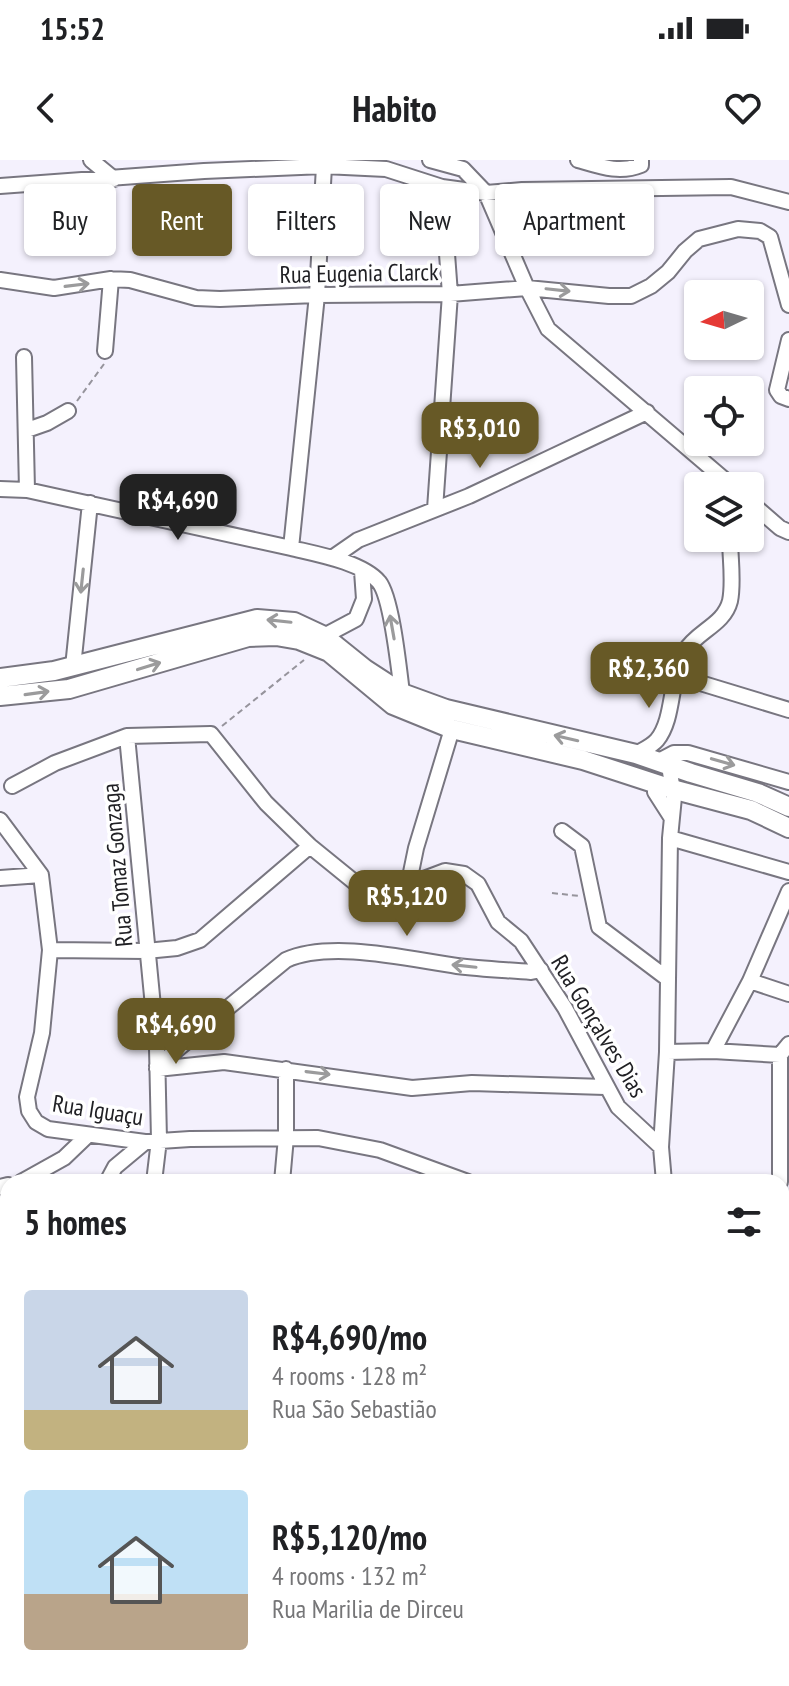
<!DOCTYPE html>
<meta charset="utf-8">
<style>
body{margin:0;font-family:"PT Sans Narrow",sans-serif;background:#f6f6f6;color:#202124;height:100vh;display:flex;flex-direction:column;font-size:30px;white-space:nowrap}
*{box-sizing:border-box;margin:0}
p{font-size:26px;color:#757577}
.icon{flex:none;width:44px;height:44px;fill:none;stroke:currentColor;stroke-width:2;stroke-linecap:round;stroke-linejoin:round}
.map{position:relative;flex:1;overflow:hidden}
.side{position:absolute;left:0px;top:1014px;width:790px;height:512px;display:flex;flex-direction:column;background:#fff;border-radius:24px 24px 0 0;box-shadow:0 2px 6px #0004}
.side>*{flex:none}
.guide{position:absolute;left:24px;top:24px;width:742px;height:72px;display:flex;gap:16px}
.needle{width:52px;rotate:265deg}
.fabs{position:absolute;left:684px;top:120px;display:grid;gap:16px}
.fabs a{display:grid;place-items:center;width:80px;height:80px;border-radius:8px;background:#fff;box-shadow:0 2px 6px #0004;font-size:40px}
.price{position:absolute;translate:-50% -68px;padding:0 18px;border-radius:16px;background:#675926;color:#fff;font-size:26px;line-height:52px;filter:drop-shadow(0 2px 4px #0008)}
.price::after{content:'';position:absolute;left:50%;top:48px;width:24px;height:18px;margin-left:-12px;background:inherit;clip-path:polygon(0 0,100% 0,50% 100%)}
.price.active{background:#222;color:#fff}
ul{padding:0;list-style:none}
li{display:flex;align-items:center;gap:24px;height:200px;padding:0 24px}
li span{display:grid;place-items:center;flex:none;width:224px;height:160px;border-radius:8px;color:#555}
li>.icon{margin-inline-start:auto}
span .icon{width:96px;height:96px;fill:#fffc;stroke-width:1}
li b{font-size:34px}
h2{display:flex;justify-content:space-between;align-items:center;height:96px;padding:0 24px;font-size:34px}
.tag{padding:0 28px;border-radius:8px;background:#fff;box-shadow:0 2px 6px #0004;font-size:28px;line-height:72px}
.tag.active{background:#675926;color:#fff}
.status{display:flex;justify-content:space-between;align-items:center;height:56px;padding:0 40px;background:#fff;direction:ltr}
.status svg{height:22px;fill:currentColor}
header{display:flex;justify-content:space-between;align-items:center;height:104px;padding:0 24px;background:#fff;font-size:36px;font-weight:800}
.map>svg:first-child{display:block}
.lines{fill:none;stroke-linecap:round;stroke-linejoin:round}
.minor-casing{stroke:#787680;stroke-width:18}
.major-casing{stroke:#787680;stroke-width:22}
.path{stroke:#96949c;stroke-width:2;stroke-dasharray:6 4;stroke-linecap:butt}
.minor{stroke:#fff;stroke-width:14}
.major{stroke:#fff;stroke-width:18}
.oneway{stroke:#9b9b9c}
.labels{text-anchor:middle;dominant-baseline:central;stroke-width:7;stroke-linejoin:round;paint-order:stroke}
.street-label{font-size:24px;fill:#202024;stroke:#fff}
</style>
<div class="status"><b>15:52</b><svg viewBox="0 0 49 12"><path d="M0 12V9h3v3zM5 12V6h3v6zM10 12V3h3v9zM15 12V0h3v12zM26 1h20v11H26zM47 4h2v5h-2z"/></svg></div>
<header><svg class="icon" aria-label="back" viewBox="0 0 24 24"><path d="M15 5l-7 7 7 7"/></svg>Habito<svg class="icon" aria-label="heart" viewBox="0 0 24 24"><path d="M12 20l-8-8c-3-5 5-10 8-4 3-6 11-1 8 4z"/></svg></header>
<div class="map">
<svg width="789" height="1526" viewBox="0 0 789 1526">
<rect width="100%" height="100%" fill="#f4f1fd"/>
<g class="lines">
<defs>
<path id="minor" d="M 91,0 L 114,19
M 430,0 L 463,9 L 486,33 L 527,128 L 548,169 L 732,326
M 578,0 C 599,6 619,14 641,5 L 641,0
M 0,26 L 204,11 L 324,6 L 386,9 L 442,27 L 486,33 L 522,30 L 731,27 L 789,42
M 0,120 L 54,128 L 111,119 L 130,120 L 196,138 L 220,139 L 317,135 L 450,134 L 527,128 L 609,136 L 631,136 L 651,126 L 668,112 L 685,91 L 699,79 L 738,69 L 760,71 L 770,77 L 789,145
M 789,180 L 777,230 L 781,236 L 789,239
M 105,191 L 111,119
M 24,197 L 27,330
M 27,270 L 47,263 L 68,251
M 0,329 L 27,330 L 291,388 C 316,394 362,402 379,422 C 392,438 399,510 402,533
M 750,342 L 780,368 L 789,372
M 435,349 L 450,134 L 442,27
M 291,388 L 317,135 L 324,6
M 332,398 L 358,380 L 469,336 L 647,252
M 324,476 L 356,459 L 364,439 L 362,411
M 73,507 L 90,343
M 674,515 L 789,550
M 127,576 L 157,888 L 159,980 L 154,1022
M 636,594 C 643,590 652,586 657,580 C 675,558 669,518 685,491 C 697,471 724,465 730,441 C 734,422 730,397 730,378
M 657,602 L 674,593 L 688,593 L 789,622
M 12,626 L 55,603 L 127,576 L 211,574 L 266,643 L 310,686 L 358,725 L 374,732 L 392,731 L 445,711 L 464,714 L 478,724 L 498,762 L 521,781 L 565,848 L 618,947 L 661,987
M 655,632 L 671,657
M 0,660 L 41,715
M 562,671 L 582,686 L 599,767 L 668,819
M 670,678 L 789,712
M 41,715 L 50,790 L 42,873 L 27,937 L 29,951 L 36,962 L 48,969 L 145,982 L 190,979 L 318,978 L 380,990 L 468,1022
M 0,718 L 41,715
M 408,727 L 416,688 L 452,569
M 50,790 L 146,791 L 177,788 L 200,780 L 310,686
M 750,821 L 789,834
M 713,891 L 780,895
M 667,892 L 713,891 L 750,821 L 789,731
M 157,906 L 286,800 C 331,780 408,799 457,806 C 481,809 506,810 531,812 L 541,810
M 157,909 L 224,902 L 412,928 L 472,923 L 605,927
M 21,1022 L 64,998 L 87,976
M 107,1022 L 115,1007 L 145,982
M 282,1022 L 286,977 L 286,909
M 664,1022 L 661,987 L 667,892 L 670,678 L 674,637 L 669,606
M 780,1022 L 780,895 L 789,884
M 0,1027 L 8,1025
M 0,1104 L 8,1100
M 782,1123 L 789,1127
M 0,1203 L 8,1214
M 782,1273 L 789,1264
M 782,1452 L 789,1454
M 782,1493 L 789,1478
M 104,1518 L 108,1526
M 284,1518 L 293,1526
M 523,1518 L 600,1526
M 712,1518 L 714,1526
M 381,1526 L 382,1518
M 766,1526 L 770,1518"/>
<path id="major" d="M 0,518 L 54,511 L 257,459 L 294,462 L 324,476 L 365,509 L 402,533 L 446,549 L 636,594 L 691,613 L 758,633 L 789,647
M 0,536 L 69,529 L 248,477 L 276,476 L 299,480 L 329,492 L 393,545 L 452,569 L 583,600 L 672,629 L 751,650 L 789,668"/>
</defs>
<!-- minor casing -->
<use href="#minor" class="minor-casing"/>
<!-- major casing -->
<use href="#major" class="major-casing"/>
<!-- path -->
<path class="path" d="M 77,241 L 104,204
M 222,566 L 304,500
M 552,733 L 580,736"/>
<!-- minor -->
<use href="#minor" class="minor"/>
<!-- major -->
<use href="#major" class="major"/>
</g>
<!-- one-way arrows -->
<defs><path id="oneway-shaft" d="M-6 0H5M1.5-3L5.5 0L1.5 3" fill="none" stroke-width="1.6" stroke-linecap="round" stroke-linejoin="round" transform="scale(2)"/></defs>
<g class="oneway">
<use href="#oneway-shaft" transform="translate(77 125) rotate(-7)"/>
<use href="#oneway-shaft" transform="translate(558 130) rotate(6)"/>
<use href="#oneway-shaft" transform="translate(82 421) rotate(96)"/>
<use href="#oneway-shaft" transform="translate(279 461) rotate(-174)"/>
<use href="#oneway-shaft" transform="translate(392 467) rotate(-100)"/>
<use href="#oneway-shaft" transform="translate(149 506) rotate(-17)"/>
<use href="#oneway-shaft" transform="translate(37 533) rotate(-8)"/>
<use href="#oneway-shaft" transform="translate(566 578) rotate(-167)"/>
<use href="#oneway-shaft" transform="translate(723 602) rotate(16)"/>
<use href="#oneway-shaft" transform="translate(464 806) rotate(-174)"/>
<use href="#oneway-shaft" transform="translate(318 913) rotate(7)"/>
</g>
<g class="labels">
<!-- street labels -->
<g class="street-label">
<text transform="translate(359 113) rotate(-1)">Rua Eugenia Clarck</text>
<text transform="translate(117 705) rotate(-95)">Rua Tomaz Gonzaga</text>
<text transform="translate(599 866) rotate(59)">Rua Gonçalves Dias</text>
<text transform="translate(98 950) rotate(9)">Rua Iguaçu</text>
</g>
</g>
</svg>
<div class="fabs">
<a><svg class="needle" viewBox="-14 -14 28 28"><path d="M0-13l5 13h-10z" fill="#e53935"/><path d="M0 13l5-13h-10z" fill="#757577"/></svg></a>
<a><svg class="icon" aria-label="locate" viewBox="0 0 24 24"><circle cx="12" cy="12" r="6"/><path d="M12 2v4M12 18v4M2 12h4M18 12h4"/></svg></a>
<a><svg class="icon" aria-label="layers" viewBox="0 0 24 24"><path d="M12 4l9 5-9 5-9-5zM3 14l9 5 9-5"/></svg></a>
</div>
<b class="price" style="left:480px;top:310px">R$3,010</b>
<b class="price active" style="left:178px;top:382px">R$4,690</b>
<b class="price" style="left:649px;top:550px">R$2,360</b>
<b class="price" style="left:407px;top:778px">R$5,120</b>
<b class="price" style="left:176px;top:906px">R$4,690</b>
<div class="guide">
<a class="tag">Buy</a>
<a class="tag active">Rent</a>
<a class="tag">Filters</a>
<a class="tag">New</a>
<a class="tag">Apartment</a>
</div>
<section class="side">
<h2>5 homes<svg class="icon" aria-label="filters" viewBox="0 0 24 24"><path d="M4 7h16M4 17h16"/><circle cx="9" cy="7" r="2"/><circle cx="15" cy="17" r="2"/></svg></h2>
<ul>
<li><span style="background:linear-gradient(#c9d6e8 75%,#c2b280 0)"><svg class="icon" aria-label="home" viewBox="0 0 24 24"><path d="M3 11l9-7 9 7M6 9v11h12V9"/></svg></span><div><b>R$4,690/mo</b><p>4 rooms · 128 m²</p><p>Rua São Sebastião</p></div></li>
<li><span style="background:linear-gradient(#bfe0f5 65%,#b9a48a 0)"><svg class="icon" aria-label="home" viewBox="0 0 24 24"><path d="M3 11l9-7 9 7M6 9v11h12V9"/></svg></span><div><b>R$5,120/mo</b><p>4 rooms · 132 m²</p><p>Rua Marilia de Dirceu</p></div></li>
</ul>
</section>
</div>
